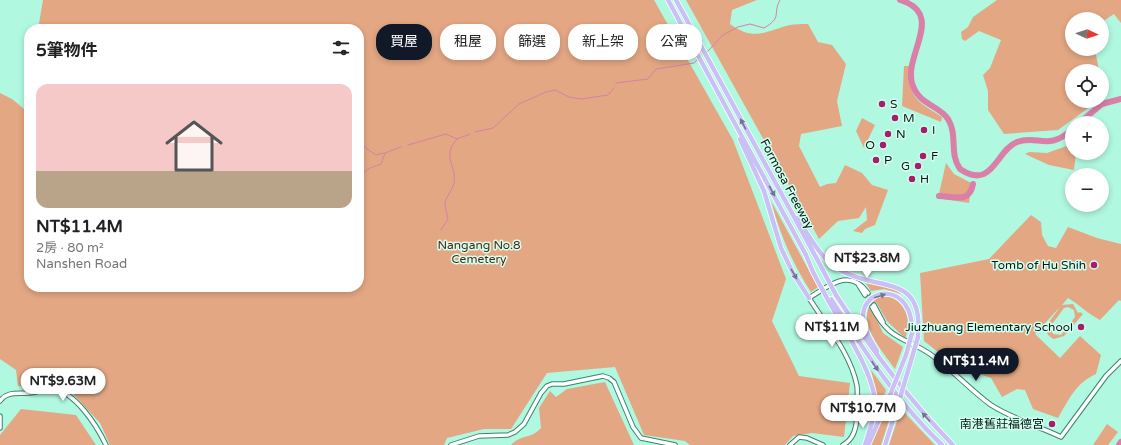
<!DOCTYPE html>
<html lang="zh-TW">
<meta charset="utf-8">
<style>
body{margin:0;font-family:"Varela Round","Noto Sans TC",sans-serif;background:#f6f6f6;color:#222;height:100vh;display:flex;flex-direction:column;font-size:15px;white-space:nowrap}
*{box-sizing:border-box;margin:0}
p{font-size:13px;color:#767676}
.icon{flex:none;width:22px;height:22px;fill:none;stroke:currentColor;stroke-width:2;stroke-linecap:round;stroke-linejoin:round}
.map{position:relative;flex:1;overflow:hidden}
.details{position:absolute;left:24px;top:24px;width:340px;height:268px;display:flex;flex-direction:column;background:#fff;border-radius:16px;box-shadow:0 2px 6px #0003}
.details>*{flex:none}
.banner{position:absolute;left:376px;top:24px;width:380px;height:36px;display:flex;gap:8px}
.needle{width:26px;rotate:94deg}
.buttons{position:absolute;left:1065px;top:12px;display:grid;gap:8px}
.buttons a{display:grid;place-items:center;width:44px;height:44px;border-radius:50%;background:#fff;box-shadow:0 2px 6px #0003;font-size:20px}
.price{position:absolute;translate:-50% -34px;padding:0 9px;border-radius:14px;background:#fff;color:#222;font-size:13px;line-height:26px;filter:drop-shadow(0 1px 2px #0008)}
.price::after{content:'';position:absolute;left:50%;top:24px;width:12px;height:9px;margin-left:-6px;background:inherit;clip-path:polygon(0 0,100% 0,50% 100%)}
.price.selected{background:#111827;color:#fff}
ul{padding:0;list-style:none}
li{display:grid;align-content:center;gap:8px;height:212px;padding:0 12px}
li span{display:grid;place-items:center;height:124px;border-radius:12px;color:#555}
li>.icon{margin-inline-start:auto}
span .icon{width:72px;height:72px;fill:#fffc;stroke-width:1}
li b{font-size:17px}
h2{display:flex;justify-content:space-between;align-items:center;height:48px;padding:0 12px;font-size:17px}
.tag{padding:0 14px;border-radius:16px;background:#fff;box-shadow:0 2px 6px #0003;font-size:14px;line-height:36px}
.tag.selected{background:#111827;color:#fff}
.map>svg:first-child{display:block}
.green{fill:#e3a783;fill-rule:evenodd}
.lines{fill:none;stroke-linecap:round;stroke-linejoin:round}
.stream{stroke:#d97fa8;stroke-width:1}
.river{stroke:#d97fa8;stroke-width:6}
.secondary-tunnel{stroke:#96d7c1;stroke-width:3.5;stroke-dasharray:3.5 2;stroke-linecap:butt}
.secondary-casing{stroke:#3d826e;stroke-width:5.5}
.highway-casing{stroke:#fff;stroke-width:6}
.secondary{stroke:#fff;stroke-width:3.5}
.highway{stroke:#c9c0f5;stroke-width:4.5}
.highway-bridge-casing{stroke:#fff;stroke-width:6;stroke-linecap:butt}
.highway-bridge{stroke:#c9c0f5;stroke-width:4.5}
.oneway{fill:#6f758f}
.poi-dot{fill:#a41e6a;stroke:#d5fff0;stroke-width:1.5}
.labels{text-anchor:middle;dominant-baseline:central;stroke-width:3;stroke-linejoin:round;paint-order:stroke}
.poi-label{font-size:12px;fill:#001912;stroke:#d5fff0;text-anchor:start}
.street-label{font-size:12px;fill:#001912;stroke:#d5fff0}
.park-label{font-size:12px;fill:#4b2913;stroke:#d5fff0}
</style>
<div class="map">
<svg width="1121" height="445" viewBox="0 0 1121 445">
<rect width="100%" height="100%" fill="#b1f8e0"/>
<!-- green -->
<path class="green" d="M 43,0 L 654,0 L 733,140 L 786,279 L 772,321 L 799,376 L 850,383 L 844,437 L 812,433 L 793,436 L 785,445 L 690,445 L 685,441 L 644,435 L 615,367 L 547,373 L 511,429 L 484,429 L 447,438 L 444,445 L 110,445 L 100,423 L 63,383 L 37,387 L 18,386 L 16,370 L 0,359 L 0,93 L 12,99 L 29,113 L 29,287 L 359,287 L 359,29 L 38,29 Z
M 686,0 L 757,0 L 732,10 L 730,24 C 755,42 765,31 790,25 C 795,24 802,24 808,24 L 818,42 L 832,45 L 846,64 L 837,101 L 842,126 L 801,134 L 799,146 L 820,187 L 827,184 L 836,183 L 845,165 L 862,173 L 872,185 L 888,190 L 875,225 L 865,229 L 862,233 L 853,231 L 867,220 L 866,207 L 859,218 L 838,221 L 819,239 Z
M 997,0 L 1121,0 L 1121,23 L 1114,14 L 1102,22 L 1102,19 L 1072,19 L 1072,49 L 1095,49 L 1099,71 L 1072,71 L 1072,101 L 1098,101 L 1058,130 L 1004,134 L 988,110 L 988,91 L 983,75 L 990,68 L 1001,40 L 979,31 L 965,41 L 962,39 L 961,32 L 968,27 L 973,17 Z
M 904,66 L 909,66 C 911,100 914,99 942,117 L 941,122 L 902,106 Z
M 862,118 L 875,125 L 864,148 L 856,131 Z
M 1072,144 L 1072,153 L 1076,153 L 1074,170 L 1049,165 L 1025,154 L 1029,152 L 1047,153 Z
M 946,163 L 954,174 L 971,183 L 969,203 L 938,198 Z
M 771,201 L 818,287 L 811,292 C 792,263 780,234 771,201 Z
M 1031,215 L 1041,222 L 1042,235 L 1048,246 L 1056,248 L 1068,227 L 1097,238 L 1121,244 L 1121,301 L 1119,300 L 1100,320 C 1088,314 1080,305 1068,298 L 1062,305 L 1073,304 L 1078,313 L 1080,312 L 1083,314 L 1064,336 L 1054,339 C 1037,331 1054,317 1059,308 L 1035,334 L 1060,358 L 1080,336 L 1101,355 L 1096,374 C 1076,383 1069,399 1058,418 L 1033,409 L 1025,390 L 1017,389 L 1002,397 L 991,378 L 956,366 L 924,341 L 920,273 L 989,259 ZM 1068,307 L 1074,310 L 1075,317 L 1061,335 L 1053,334 L 1050,327 L 1064,308 Z
M 865,282 C 877,284 893,285 902,294 L 884,289 L 871,291 Z
M 880,296 C 902,294 914,318 905,338 L 887,321 L 876,302 L 871,307 L 883,333 L 903,347 L 895,369 C 881,349 849,314 880,296 Z
M 871,370 L 886,390 L 877,414 L 875,386 Z
M 605,382 L 634,445 L 511,445 C 523,433 530,440 541,428 L 539,408 L 550,391 L 556,397 L 567,389 Z
M 891,398 L 895,402 L 881,445 L 871,445 Z
M 21,409 L 76,415 L 96,445 L 0,445 L 0,435 Z
M 901,409 L 935,445 L 889,445 Z
M 1107,424 L 1118,432 L 1108,445 L 1093,445 Z"/>
<g class="lines">
<!-- stream -->
<path class="stream" d="M 707,52 L 723,35 L 738,27 L 750,24 L 764,28 C 783,17 772,14 780,0
M 616,83 L 648,79 L 656,69 L 694,63 L 698,59
M 475,132 L 493,128 L 519,104 L 546,92 L 555,90 L 569,97 L 581,99 L 608,95 L 614,88
M 359,140 L 367,149 L 376,155 L 384,153
M 408,145 L 446,134 L 457,139 L 470,134
M 359,184 C 364,169 367,169 381,164 L 385,153 L 401,147
M 441,230 L 448,219 C 447,214 445,208 445,203 C 446,196 453,190 454,183 C 457,165 441,157 457,139"/>
<!-- river -->
<path class="river" d="M 900,0 C 946,14 904,54 912,83 C 919,106 938,104 948,119 C 958,135 949,154 960,169 C 993,191 996,150 1017,142 C 1037,134 1049,152 1072,129
M 1079,123 L 1102,104 L 1121,99
M 939,196 C 955,197 970,203 973,184
M 1119,445 L 1121,442"/>
<!-- secondary-tunnel -->
<path class="secondary-tunnel" d="M 868,293 L 874,305
M 865,295 L 872,307"/>
<defs>
<path id="secondary" d="M 858,284 L 865,295
M 874,305 L 883,322
M 872,307 C 890,341 903,336 930,354 C 952,369 970,390 991,405 C 1013,419 1038,426 1061,437 L 1106,376 L 1121,361
M 0,401 C 7,391 18,394 28,393 C 37,393 44,388 52,389 C 75,391 97,426 106,445
M 0,416 L 0,428
M 451,445 L 479,436 L 508,435 L 515,432 L 524,424 L 541,393 L 547,386 L 552,384 L 564,384 L 603,376 L 609,378 L 614,382 L 633,427 L 641,438 L 675,445
M 790,445 L 799,437 L 807,438 L 823,445
M 843,445 C 854,439 856,428 857,417 C 857,407 858,396 857,386 C 851,354 826,325 809,298 C 829,286 849,267 868,293"/>
<path id="highway" d="M 668,0 L 806,255
M 676,0 L 818,261
M 740,139 L 764,191 L 781,248 L 793,273 L 809,298
M 797,218 C 810,237 821,260 842,271 C 880,292 924,273 918,337
M 836,295 C 871,349 908,399 953,445
M 831,299 C 864,350 897,402 942,445
M 828,300 C 843,328 876,375 875,406 C 874,420 869,432 865,445
M 877,351 C 871,341 863,329 863,317 C 863,285 914,282 912,333
M 868,445 L 888,400
M 885,445 L 897,408"/>
</defs>
<!-- secondary casing -->
<use href="#secondary" class="secondary-casing"/>
<!-- highway casing -->
<use href="#highway" class="highway-casing"/>
<!-- secondary -->
<use href="#secondary" class="secondary"/>
<!-- highway -->
<use href="#highway" class="highway"/>
<defs>
<path id="highway-bridge" d="M 806,255 L 813,272 L 828,300
M 818,261 L 836,295
M 888,400 L 906,355 L 912,333
M 897,408 L 918,337"/>
</defs>
<!-- highway-bridge casing -->
<use href="#highway-bridge" class="highway-bridge-casing"/>
<!-- highway-bridge -->
<use href="#highway-bridge" class="highway-bridge"/>
</g>
<!-- one-way arrows -->
<defs><path id="oneway-solid" d="M-6-.8H1V-3.2L6.5 0L1 3.2V.8H-6Z"/></defs>
<g class="oneway">
<use href="#oneway-solid" transform="translate(743 124) rotate(-118)"/>
<use href="#oneway-solid" transform="translate(772 191) rotate(61)"/>
<use href="#oneway-solid" transform="translate(794 274) rotate(60)"/>
<use href="#oneway-solid" transform="translate(880 296) rotate(-17)"/>
<use href="#oneway-solid" transform="translate(875 366) rotate(56)"/>
<use href="#oneway-solid" transform="translate(926 417) rotate(-132)"/>
</g>
<!-- markers -->
<g class="poi-dot">
<circle cx="882" cy="104" r="4"/>
<circle cx="895" cy="118" r="4"/>
<circle cx="924" cy="130" r="4"/>
<circle cx="888" cy="134" r="4"/>
<circle cx="883" cy="145" r="4"/>
<circle cx="923" cy="156" r="4"/>
<circle cx="876" cy="160" r="4"/>
<circle cx="918" cy="166" r="4"/>
<circle cx="912" cy="179" r="4"/>
<circle cx="1094" cy="265" r="4"/>
<circle cx="1081" cy="327" r="4"/>
<circle cx="1052" cy="424" r="4"/>
</g>
<g class="labels">
<!-- poi labels -->
<g class="poi-label">
<text x="890" y="104">S</text>
<text x="903" y="118">M</text>
<text x="932" y="130">I</text>
<text x="896" y="134">N</text>
<text x="875" y="145" text-anchor="end">O</text>
<text x="931" y="156">F</text>
<text x="884" y="160">P</text>
<text x="910" y="166" text-anchor="end">G</text>
<text x="920" y="179">H</text>
<text x="1086" y="265" text-anchor="end">Tomb of Hu Shih</text>
<text x="1073" y="327" text-anchor="end">Jiuzhuang Elementary School</text>
<text x="1044" y="424" text-anchor="end">南港舊莊福德宮</text>
</g>
<!-- street labels -->
<g class="street-label">
<text transform="translate(787 184) rotate(62)">Formosa Freeway</text>
</g>
<!-- park labels -->
<g class="park-label">
<text x="479" y="245">Nangang No.8<tspan x="479" dy="14">Cemetery</tspan></text>
</g>
</g>
</svg>
<div class="buttons">
<a><svg class="needle" viewBox="-14 -14 28 28"><path d="M0-13l5 13h-10z" fill="#e53935"/><path d="M0 13l5-13h-10z" fill="#767676"/></svg></a>
<a><svg class="icon" aria-label="locate" viewBox="0 0 24 24"><circle cx="12" cy="12" r="6"/><path d="M12 2v4M12 18v4M2 12h4M18 12h4"/></svg></a>
<a>+</a>
<a>−</a>
</div>
<b class="price" style="left:867px;top:279px">NT$23.8M</b>
<b class="price" style="left:832px;top:348px">NT$11M</b>
<b class="price selected" style="left:976px;top:382px">NT$11.4M</b>
<b class="price" style="left:63px;top:402px">NT$9.63M</b>
<b class="price" style="left:863px;top:429px">NT$10.7M</b>
<div class="banner">
<a class="tag selected">買屋</a>
<a class="tag">租屋</a>
<a class="tag">篩選</a>
<a class="tag">新上架</a>
<a class="tag">公寓</a>
</div>
<section class="details">
<h2>5筆物件<svg class="icon" aria-label="filters" viewBox="0 0 24 24"><path d="M4 7h16M4 17h16"/><circle cx="9" cy="7" r="2"/><circle cx="15" cy="17" r="2"/></svg></h2>
<ul>
<li><span style="background:linear-gradient(#f6c9c9 70%,#b9a48a 0)"><svg class="icon" aria-label="home" viewBox="0 0 24 24"><path d="M3 11l9-7 9 7M6 9v11h12V9"/></svg></span><div><b>NT$11.4M</b><p>2房 · 80 m²</p><p>Nanshen Road</p></div></li>
</ul>
</section>
</div>
